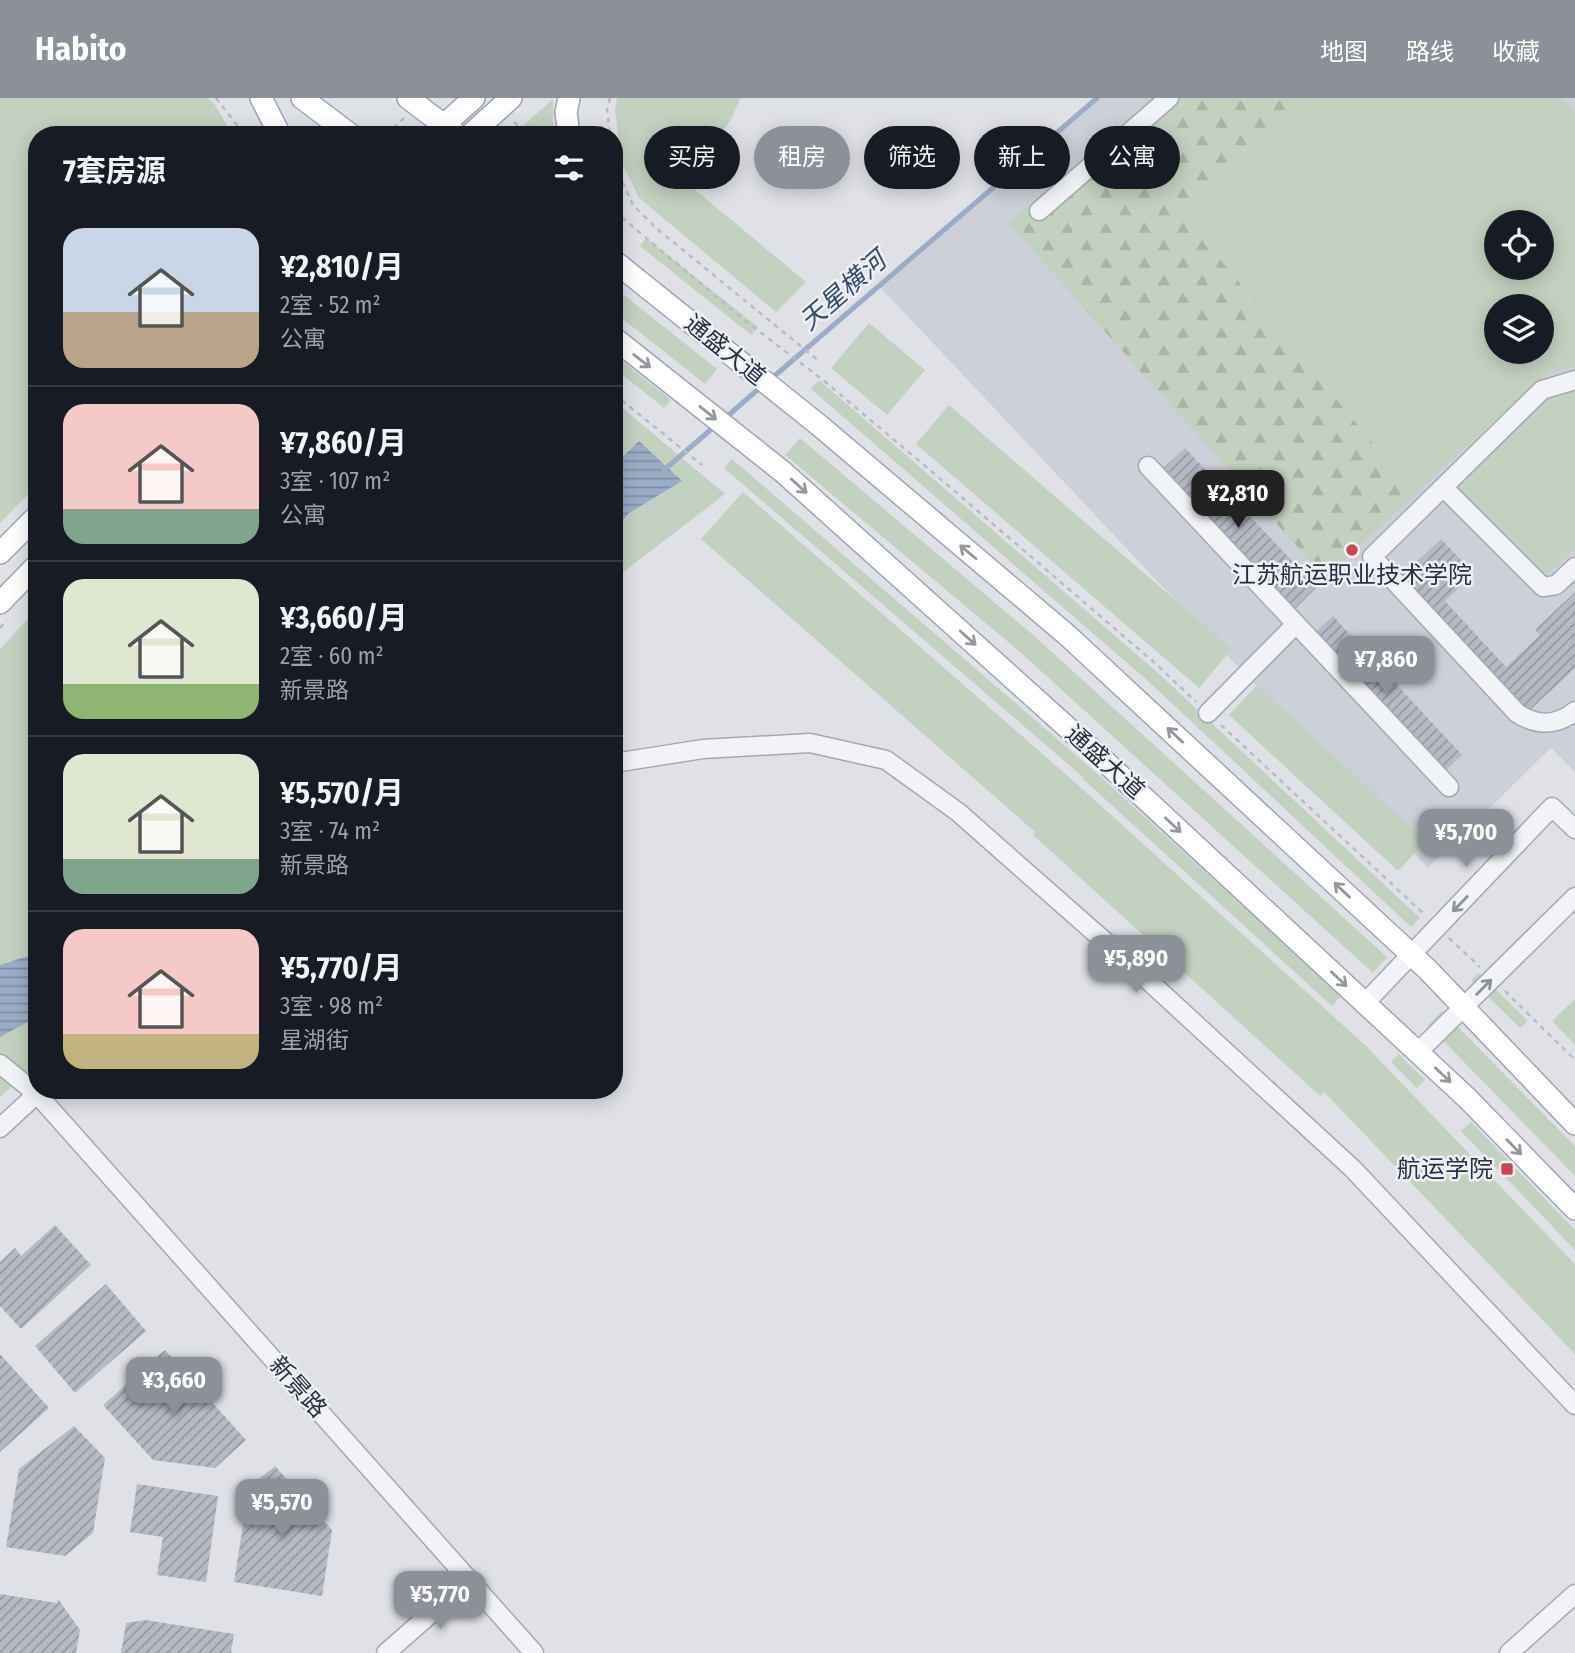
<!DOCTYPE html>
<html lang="zh">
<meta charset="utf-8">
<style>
body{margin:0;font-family:"Fira Sans Condensed","Noto Sans SC",sans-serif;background:#242831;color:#f1f3f6;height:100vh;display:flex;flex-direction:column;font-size:26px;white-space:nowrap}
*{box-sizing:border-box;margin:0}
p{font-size:23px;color:#9ea1a6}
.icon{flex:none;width:38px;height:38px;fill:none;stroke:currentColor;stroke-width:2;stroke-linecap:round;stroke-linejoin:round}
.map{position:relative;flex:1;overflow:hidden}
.panel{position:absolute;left:28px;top:28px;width:595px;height:973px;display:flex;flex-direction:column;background:#171b24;border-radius:28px;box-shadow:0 4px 18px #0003}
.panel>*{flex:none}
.banner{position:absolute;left:644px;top:28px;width:665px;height:63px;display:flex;gap:14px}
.fabs{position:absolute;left:1484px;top:112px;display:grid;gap:14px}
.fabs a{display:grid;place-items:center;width:70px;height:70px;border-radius:50%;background:#171b24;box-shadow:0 4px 18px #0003;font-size:35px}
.price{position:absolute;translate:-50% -60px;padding:0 16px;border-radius:14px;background:#8c9099;color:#fff;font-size:23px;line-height:46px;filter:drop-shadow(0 2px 4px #0008)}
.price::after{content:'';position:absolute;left:50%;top:42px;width:21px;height:16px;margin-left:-10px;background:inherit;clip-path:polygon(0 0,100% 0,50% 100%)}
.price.on{background:#222;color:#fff}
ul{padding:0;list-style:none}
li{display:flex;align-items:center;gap:21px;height:175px;padding:0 35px}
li+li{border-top:2px solid #363941}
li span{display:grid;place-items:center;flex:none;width:196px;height:140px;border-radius:21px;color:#555}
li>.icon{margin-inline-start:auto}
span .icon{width:84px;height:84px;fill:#fffc;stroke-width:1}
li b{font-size:30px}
h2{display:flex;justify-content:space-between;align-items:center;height:84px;padding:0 35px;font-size:30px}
.tag{padding:0 24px;border-radius:32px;background:#171b24;box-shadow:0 4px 18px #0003;font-size:24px;line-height:63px}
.tag.on{background:#8c9099;color:#fff}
header{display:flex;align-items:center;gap:42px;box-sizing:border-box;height:98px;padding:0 35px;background:#8c9099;color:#fff}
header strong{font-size:33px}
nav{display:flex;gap:38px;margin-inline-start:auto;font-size:24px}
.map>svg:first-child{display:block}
.built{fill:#cdd0d9;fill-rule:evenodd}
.grass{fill:#c3d1c0;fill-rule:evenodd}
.forest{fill:url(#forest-firs)}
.water{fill:url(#water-rules)}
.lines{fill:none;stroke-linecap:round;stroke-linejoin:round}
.stream{stroke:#9badc6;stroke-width:5}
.building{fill:url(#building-hatch)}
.minor-casing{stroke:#a4a8b1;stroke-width:21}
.major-casing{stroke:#9fa5b3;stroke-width:24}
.path{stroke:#b9bcc2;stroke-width:2.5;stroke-dasharray:5 5;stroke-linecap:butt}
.minor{stroke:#f1f3f6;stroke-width:18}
.major{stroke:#fff;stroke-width:21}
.oneway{stroke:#94979e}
.oneway2{stroke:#8c919a}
.poi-dot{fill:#c84852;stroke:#eef0f5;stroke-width:2.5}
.labels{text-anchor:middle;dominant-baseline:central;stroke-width:5;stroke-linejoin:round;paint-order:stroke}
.street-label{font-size:24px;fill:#282f3e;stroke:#eef0f5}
.poi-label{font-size:24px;fill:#282f3e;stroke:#eef0f5}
.water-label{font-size:26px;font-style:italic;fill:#344a70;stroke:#eef0f5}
</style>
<header>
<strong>Habito</strong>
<nav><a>地图</a><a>路线</a><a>收藏</a></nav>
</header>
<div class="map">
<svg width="1575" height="1555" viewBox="0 0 1575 1555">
<defs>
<pattern id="forest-firs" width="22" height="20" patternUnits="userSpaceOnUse" patternTransform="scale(1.75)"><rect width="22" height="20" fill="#c3d1c0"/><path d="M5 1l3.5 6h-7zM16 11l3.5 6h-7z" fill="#a8b4a6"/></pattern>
<pattern id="water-rules" width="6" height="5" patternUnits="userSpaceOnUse" patternTransform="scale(1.75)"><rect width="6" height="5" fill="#9badc6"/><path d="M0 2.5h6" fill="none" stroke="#7e8da2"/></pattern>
<pattern id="building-hatch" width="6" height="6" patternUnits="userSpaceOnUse" patternTransform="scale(1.75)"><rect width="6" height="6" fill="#b6bac4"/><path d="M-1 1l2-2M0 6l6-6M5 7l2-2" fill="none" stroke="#9498a1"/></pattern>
</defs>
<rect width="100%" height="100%" fill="#dfe1e7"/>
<!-- built -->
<path class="built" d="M 1097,0 L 1575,0 L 1575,674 L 1551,650 L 1428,770 L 879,188 ZM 1496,124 L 1542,124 L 1542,170 L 1496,170 ZM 1496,208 L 1542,208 L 1542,254 L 1496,254 Z"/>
<!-- grass -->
<path class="grass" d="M 0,0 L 208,0 L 215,7 L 233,37 L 37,37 L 37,387 L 0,425 Z
M 617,0 L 741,0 L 730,23 L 688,86 L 806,184 L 776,214 L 639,100 L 621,63 L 615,11 Z
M 1314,0 L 1561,0 L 1575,13 L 1575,268 L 1545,277 L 1415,396 L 1180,112 ZM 1496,124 L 1542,124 L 1542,170 L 1496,170 ZM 1496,208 L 1542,208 L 1542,254 L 1496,254 Z
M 553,1 L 553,37 L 523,37 L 517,33 Z
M 646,140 L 758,229 L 751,237 L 640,148 Z
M 614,189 L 717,271 L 705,286 L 614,214 Z
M 869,225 L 925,272 L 887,317 L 831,270 Z
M 614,257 L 671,302 L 664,310 L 614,270 Z
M 819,282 L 1157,574 L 1420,820 L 1411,829 L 1148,583 L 811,291 Z
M 1575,289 L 1575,450 L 1537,486 L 1450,390 L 1547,296 Z
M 614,303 L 725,396 L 614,481 Z
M 949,307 L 1232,551 L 1199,590 L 916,346 Z
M 800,340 L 1032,536 L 1387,859 L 1373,875 L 1019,553 L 785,357 Z
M 732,361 L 1092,671 L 1341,898 L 1332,908 L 1083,681 L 1083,679 L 724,370 Z
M 743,394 L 1078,687 L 1366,948 L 1575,1166 L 1575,1256 L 1324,994 L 1320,998 L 1033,737 L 1035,734 L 701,441 Z
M 37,511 L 37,965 L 0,999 L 0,551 Z
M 1257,587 L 1426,743 L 1398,773 L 1229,617 Z
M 1479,875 L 1528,923 L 1520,930 L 1471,882 Z
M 1575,901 L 1575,947 L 1552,923 Z
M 1442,913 L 1575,1048 L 1575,1078 L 1428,927 Z
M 1399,956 L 1425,982 L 1417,990 L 1391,964 Z
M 1471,1024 L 1575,1132 L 1575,1152 L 1461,1033 Z"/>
<!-- forest -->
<path class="forest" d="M 1152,0 L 1314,0 L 1180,113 L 1415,396 L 1325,480 L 1008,125 Z"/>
<!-- water -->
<path class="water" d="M 639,343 L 682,383 L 629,415 L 614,433 L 614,367 Z
M 37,852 L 37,919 L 0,939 L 0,867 L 28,858 Z"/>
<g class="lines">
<!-- stream -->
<path class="stream" d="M 771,281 L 1097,0
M 723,322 L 763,287
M 664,372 L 715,328"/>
</g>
<!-- building -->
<path class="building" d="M 1185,350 L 1317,489 L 1292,514 L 1159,374 Z
M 1441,441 L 1474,476 L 1445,503 L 1506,569 L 1540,537 L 1535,532 L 1575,494 L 1575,570 L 1516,625 L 1411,512 L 1396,483 Z
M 1333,518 L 1462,657 L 1440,678 L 1310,539 Z
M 55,1127 L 91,1167 L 21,1231 L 0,1208 L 0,1164 L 15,1150 L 21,1158 Z
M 106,1186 L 146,1233 L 75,1295 L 35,1248 Z
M 165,1252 L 246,1342 L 215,1370 L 153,1362 L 103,1307 Z
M 0,1256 L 49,1310 L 0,1354 Z
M 74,1328 L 105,1360 L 93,1435 L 65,1458 L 6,1449 L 19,1371 Z
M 275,1368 L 332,1432 L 322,1498 L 234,1484 L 249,1389 Z
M 137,1386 L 218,1398 L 206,1484 L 157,1477 L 163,1439 L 130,1434 Z
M 0,1496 L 57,1505 L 58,1501 L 80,1532 L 76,1555 L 0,1555 Z
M 145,1522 L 234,1536 L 231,1555 L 121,1555 L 126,1525 Z"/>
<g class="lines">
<defs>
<path id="minor" d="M 1039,113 L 1169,0
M 1575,282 L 1542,292 L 1372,459 L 1517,615 C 1536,628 1557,628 1575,613
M 1148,368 L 1449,689
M 1443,389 L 1543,489 L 1556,487 L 1575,469
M 1208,615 L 1296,526
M 614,665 L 703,651 L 810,645 L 886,662 L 958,714 L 1127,863 L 1353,1071 L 1575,1307
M 1365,905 L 1552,709 L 1575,731
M 1418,954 L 1575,799
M 0,966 L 37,996 L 534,1555
M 0,1030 L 41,992
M 386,1555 L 469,1482
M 1509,1555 L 1575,1496"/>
<path id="major" d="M 261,0 L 280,37
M 302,0 L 351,37
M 408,0 L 457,37
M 435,35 L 474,0
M 470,37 L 511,0
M 569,37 L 566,14 L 569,0
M 614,163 L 820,328 L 1067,537 L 1428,872 L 1575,1026
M 614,240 L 783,374 L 1099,658 L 1467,1000 L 1575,1111
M 0,455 L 37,418
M 0,505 L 37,467"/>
</defs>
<!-- minor casing -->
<use href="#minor" class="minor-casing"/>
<!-- major casing -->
<use href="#major" class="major-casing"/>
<!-- path -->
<path class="path" d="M 216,0 L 237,27 L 240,37
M 610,0 L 607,11 L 610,37
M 514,24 L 525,33
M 505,30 L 513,37
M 589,30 L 609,29
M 386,37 L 404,20
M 520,37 L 525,33 L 551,32
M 614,66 L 633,107 L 656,130 L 819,263
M 614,113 L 748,225 L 823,282 L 937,378 L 1156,566 L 1196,604
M 614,296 L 702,367
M 29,400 L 37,392
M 0,530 L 7,522
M 1221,627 L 1424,816
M 1449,840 L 1480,869
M 1505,893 L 1575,962"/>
<!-- minor -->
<use href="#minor" class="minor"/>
<!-- major -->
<use href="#major" class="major"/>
</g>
<!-- one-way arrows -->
<defs><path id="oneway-shaft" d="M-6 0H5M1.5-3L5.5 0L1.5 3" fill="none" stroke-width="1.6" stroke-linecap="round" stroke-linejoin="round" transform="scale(1.75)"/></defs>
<g class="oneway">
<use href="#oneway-shaft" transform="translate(642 263) rotate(38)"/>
<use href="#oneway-shaft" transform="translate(708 315) rotate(39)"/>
<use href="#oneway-shaft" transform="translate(799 388) rotate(42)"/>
<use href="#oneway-shaft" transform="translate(968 454) rotate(-140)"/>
<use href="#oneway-shaft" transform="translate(968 540) rotate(42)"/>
<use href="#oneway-shaft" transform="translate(1175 637) rotate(-137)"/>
<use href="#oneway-shaft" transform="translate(1173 727) rotate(43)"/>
<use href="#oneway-shaft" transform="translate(1342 792) rotate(-137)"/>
<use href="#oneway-shaft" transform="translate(1339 881) rotate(43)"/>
<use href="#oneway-shaft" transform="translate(1443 977) rotate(43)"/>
<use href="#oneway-shaft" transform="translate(1514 1049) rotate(46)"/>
</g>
<g class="oneway2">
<use href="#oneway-shaft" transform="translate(1460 806) rotate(134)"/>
<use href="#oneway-shaft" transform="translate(1484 889) rotate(-45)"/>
</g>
<!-- markers -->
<g class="poi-dot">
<circle cx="1352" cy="452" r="7"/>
<rect x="1500" y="1064" width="14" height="14" rx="3.5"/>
</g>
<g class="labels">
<!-- street labels -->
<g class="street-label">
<text transform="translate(725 252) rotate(39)">通盛大道</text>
<text transform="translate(1105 664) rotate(42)">通盛大道</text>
<text transform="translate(298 1289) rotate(48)">新景路</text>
</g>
<!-- poi labels -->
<g class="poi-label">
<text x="1352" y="477">江苏航运职业技术学院</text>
<text x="1493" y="1071" text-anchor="end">航运学院</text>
</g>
<!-- water labels -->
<g class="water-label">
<text transform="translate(843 193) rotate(-41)">天星横河</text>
</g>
</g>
</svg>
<div class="fabs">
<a><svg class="icon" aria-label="locate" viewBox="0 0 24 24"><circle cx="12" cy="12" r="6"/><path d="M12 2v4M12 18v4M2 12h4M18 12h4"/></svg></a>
<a><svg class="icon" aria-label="layers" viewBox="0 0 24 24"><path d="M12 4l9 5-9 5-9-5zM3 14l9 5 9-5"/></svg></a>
</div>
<b class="price on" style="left:1238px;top:432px">¥2,810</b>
<b class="price" style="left:1386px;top:598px">¥7,860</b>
<b class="price" style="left:1466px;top:771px">¥5,700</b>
<b class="price" style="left:1136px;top:897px">¥5,890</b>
<b class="price" style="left:174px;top:1319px">¥3,660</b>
<b class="price" style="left:282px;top:1441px">¥5,570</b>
<b class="price" style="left:440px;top:1533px">¥5,770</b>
<div class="banner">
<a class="tag">买房</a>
<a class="tag on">租房</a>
<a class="tag">筛选</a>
<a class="tag">新上</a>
<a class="tag">公寓</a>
</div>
<section class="panel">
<h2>7套房源<svg class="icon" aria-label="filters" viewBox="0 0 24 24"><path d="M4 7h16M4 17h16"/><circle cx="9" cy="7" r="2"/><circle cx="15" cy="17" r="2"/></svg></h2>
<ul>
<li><span style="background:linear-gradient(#c9d6e8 60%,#b9a48a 0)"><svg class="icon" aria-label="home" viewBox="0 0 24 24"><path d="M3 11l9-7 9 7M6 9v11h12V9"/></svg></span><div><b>¥2,810/月</b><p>2室 · 52 m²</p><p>公寓</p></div></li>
<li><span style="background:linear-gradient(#f6c9c9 75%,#7fa58c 0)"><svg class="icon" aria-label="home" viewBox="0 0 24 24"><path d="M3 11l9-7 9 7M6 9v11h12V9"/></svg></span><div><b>¥7,860/月</b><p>3室 · 107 m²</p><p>公寓</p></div></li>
<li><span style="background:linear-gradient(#dfe7d0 75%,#8fb573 0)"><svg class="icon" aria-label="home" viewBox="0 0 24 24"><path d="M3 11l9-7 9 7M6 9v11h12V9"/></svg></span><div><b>¥3,660/月</b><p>2室 · 60 m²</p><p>新景路</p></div></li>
<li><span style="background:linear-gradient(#dfe7d0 75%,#7fa58c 0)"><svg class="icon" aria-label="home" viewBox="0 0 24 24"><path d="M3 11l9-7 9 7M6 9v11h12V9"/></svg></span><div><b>¥5,570/月</b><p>3室 · 74 m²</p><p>新景路</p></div></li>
<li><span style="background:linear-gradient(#f6c9c9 75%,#c2b280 0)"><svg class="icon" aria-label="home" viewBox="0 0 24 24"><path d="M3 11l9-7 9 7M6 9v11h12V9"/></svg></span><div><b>¥5,770/月</b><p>3室 · 98 m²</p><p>星湖街</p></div></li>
</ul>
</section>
</div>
